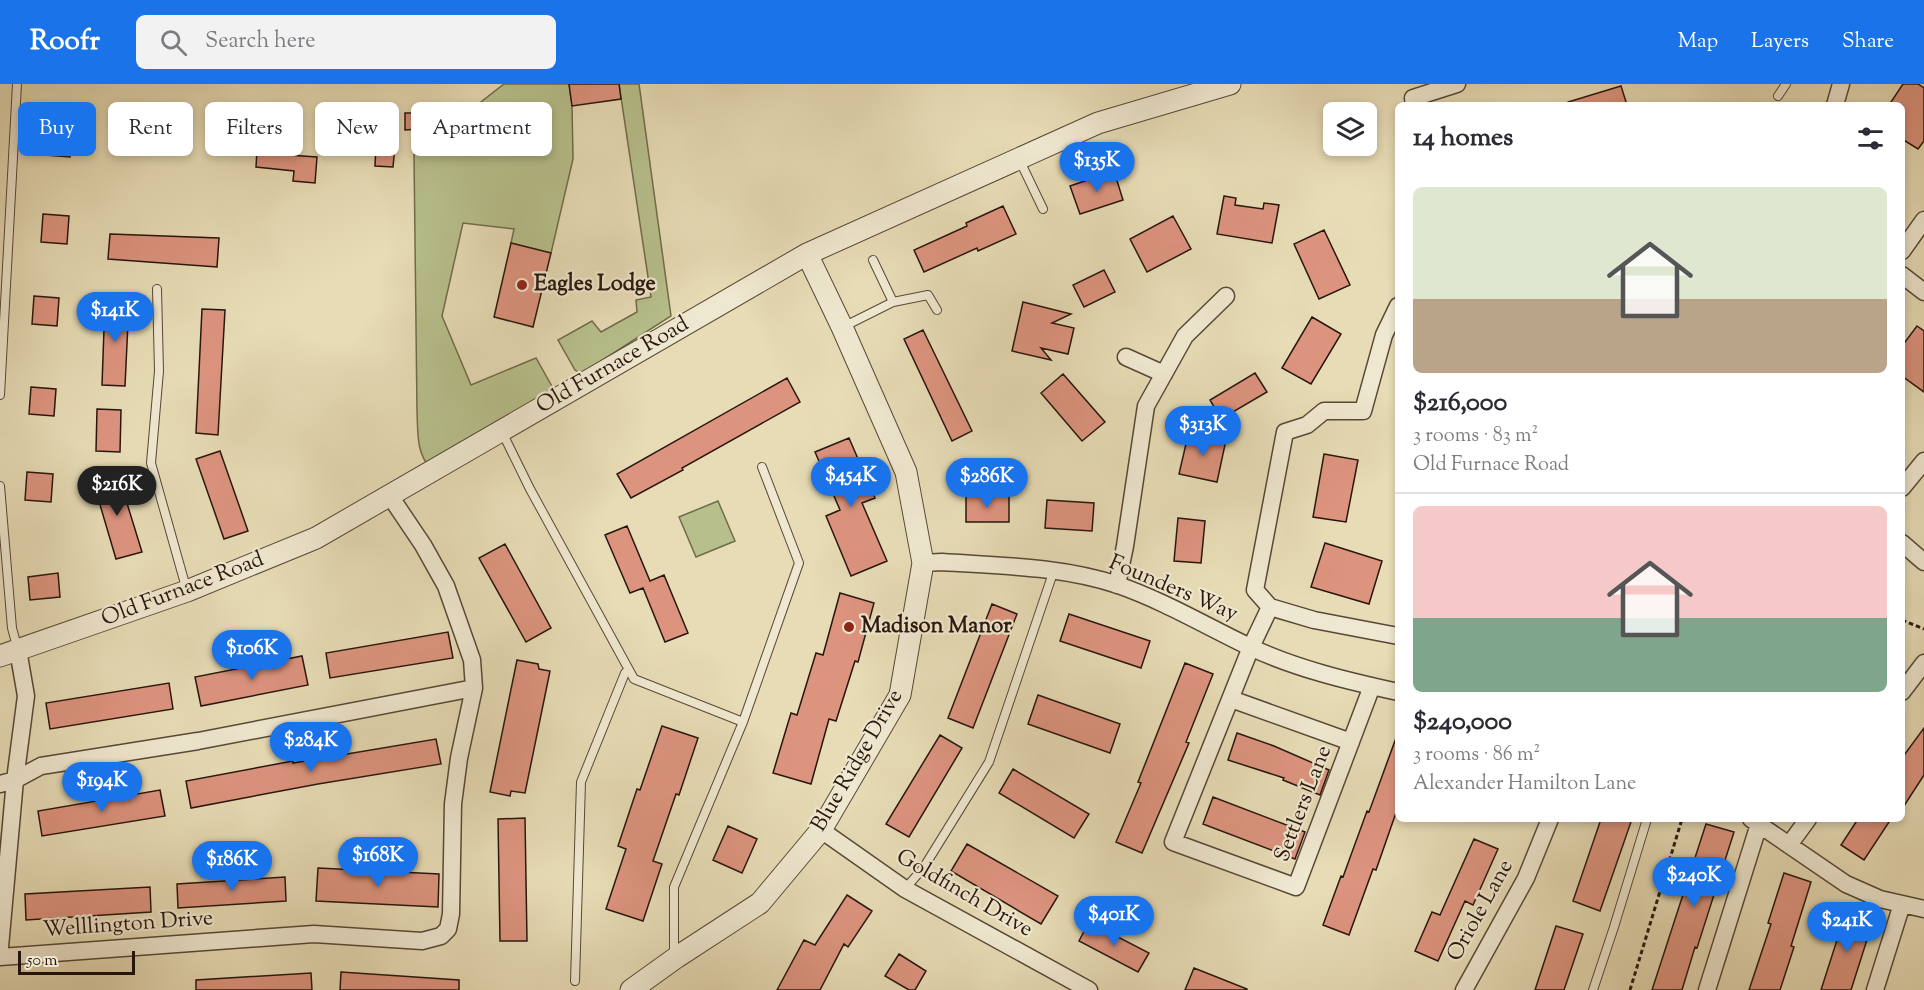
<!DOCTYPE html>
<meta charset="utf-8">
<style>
body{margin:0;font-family:"Sorts Mill Goudy",serif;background:#f2f2f3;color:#2b2b33;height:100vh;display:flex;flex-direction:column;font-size:22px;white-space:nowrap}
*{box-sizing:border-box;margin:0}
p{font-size:20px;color:#7c7c81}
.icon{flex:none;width:33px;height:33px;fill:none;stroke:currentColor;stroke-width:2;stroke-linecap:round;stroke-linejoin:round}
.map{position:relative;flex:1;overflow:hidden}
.panel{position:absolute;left:1395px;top:18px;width:510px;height:720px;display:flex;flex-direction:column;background:#fff;border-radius:9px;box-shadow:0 3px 9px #0003}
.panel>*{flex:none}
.guide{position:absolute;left:18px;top:18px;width:570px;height:54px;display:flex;gap:12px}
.tools{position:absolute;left:1323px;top:18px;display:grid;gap:12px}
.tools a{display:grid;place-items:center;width:54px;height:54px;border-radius:9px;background:#fff;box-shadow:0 3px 9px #0003;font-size:30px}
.scale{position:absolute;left:18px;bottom:15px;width:117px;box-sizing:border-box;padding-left:6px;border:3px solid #28160c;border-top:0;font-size:16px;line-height:21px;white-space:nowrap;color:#28160c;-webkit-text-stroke:4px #efe8d0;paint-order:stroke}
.price{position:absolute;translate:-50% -51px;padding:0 14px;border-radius:21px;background:#1a73e8;color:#fff;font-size:20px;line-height:39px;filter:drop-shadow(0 2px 3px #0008)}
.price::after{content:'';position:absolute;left:50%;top:36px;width:18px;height:14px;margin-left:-9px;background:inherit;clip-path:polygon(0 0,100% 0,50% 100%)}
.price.on{background:#222;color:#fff}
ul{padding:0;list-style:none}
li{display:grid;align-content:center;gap:12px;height:318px;padding:0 18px}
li+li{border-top:2px solid #e1e1e2}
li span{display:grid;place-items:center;height:186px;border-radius:9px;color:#555}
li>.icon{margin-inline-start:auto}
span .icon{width:108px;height:108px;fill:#fffc;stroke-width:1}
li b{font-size:26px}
h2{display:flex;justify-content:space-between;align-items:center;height:72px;padding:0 18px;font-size:26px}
.chip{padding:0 21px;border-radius:9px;background:#fff;box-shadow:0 3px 9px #0003;font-size:21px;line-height:54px}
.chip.on{background:#1a73e8;color:#fff}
header{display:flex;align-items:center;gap:36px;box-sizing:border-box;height:84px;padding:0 30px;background:#1a73e8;color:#fff}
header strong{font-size:28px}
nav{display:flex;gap:33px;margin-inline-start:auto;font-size:21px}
.search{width:420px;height:54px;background:#f2f2f3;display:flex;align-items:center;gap:15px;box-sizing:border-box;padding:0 21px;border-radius:9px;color:#7c7c81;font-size:22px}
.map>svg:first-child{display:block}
.green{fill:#b7c08c;stroke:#706b4c;stroke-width:1.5}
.building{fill:#dd947f;stroke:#28160c;stroke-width:1.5}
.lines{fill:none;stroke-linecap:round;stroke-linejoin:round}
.service-casing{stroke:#584836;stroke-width:10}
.minor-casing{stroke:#584836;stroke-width:19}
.tertiary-casing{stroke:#584836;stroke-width:23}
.path{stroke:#28160c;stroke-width:3;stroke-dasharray:4.5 3;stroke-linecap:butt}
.service{stroke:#efe8d0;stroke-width:8}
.minor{stroke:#efe8d0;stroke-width:16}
.tertiary{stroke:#efe8d0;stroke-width:21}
.poi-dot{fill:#8f2418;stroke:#efe8d0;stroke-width:2}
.labels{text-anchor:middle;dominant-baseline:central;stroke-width:4.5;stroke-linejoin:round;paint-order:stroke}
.poi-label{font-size:22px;font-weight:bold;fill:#28160c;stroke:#efe8d0;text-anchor:start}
.street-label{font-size:22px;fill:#28160c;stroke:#efe8d0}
</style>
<header>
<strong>Roofr</strong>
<div class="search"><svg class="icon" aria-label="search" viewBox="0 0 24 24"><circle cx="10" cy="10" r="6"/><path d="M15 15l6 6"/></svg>Search here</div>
<nav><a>Map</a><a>Layers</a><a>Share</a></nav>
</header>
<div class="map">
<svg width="1924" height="906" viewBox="0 0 1924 906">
<rect width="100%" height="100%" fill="#e7dcb6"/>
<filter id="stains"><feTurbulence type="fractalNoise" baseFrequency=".00333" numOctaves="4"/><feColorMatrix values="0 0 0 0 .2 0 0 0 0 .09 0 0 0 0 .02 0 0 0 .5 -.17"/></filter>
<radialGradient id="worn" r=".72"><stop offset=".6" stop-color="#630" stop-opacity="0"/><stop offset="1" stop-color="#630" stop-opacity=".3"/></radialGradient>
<!-- green -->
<path class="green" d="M 504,0 L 569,0 L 572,22 L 573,75 L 551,169 L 511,159 L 514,145 L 463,139 L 442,232 L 471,301 L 536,274 L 554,306 L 431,385 C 416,369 418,349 417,327 L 414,70 Z
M 619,0 L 639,0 L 671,232 L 581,290 L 575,286 L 558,256 L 592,237 L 601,248 L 637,228 L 636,216 L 651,213 Z
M 718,417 L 735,457 L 696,473 L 679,433 Z"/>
<!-- building -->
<path class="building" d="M 569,0 L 619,0 L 621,15 L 572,22 Z
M 1903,0 L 1918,0 L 1924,4 L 1924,57 L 1918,65 L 1902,55 L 1902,21 L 1889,21 Z
M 1621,2 L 1627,21 L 1568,21 L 1568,18 Z
M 405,29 L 418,29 L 418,45 L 405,46 Z
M 46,43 L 72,45 L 70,73 L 45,71 Z
M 376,61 L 395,62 L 393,83 L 375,82 Z
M 257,66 L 274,68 L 273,70 L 317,73 L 315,99 L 293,97 L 294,87 L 256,83 Z
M 1114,87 L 1123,116 L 1080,130 L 1070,102 Z
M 1224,112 L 1236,114 L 1235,121 L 1263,125 L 1264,119 L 1279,121 L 1272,159 L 1217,150 Z
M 1003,122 L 1016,150 L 978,167 L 977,164 L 924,188 L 914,166 L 967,142 L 966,139 Z
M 43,130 L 69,132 L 67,160 L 41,158 Z
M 1173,132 L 1191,165 L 1147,188 L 1130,155 Z
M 1324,146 L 1350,201 L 1319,215 L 1294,160 Z
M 110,150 L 219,154 L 217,183 L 108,175 Z
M 511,159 L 551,169 L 533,243 L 494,233 Z
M 1104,186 L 1115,208 L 1084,223 L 1073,201 Z
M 34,212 L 59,214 L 57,242 L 32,240 Z
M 105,217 L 129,218 L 125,302 L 102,301 Z
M 1023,218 L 1071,230 L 1052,239 L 1074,244 L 1068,270 L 1041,264 L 1051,276 L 1012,267 Z
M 202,225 L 225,226 L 218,351 L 196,349 Z
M 1312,233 L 1341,250 L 1311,300 L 1282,284 Z
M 1917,242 L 1924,247 L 1924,308 L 1902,292 L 1902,262 Z
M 923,246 L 972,347 L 952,357 L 904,255 Z
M 1255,289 L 1267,308 L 1221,335 L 1210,316 Z
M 1063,290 L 1105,338 L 1082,357 L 1041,309 Z
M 787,294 L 800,318 L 682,384 L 683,386 L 631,414 L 617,390 Z
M 31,303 L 56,305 L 54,332 L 29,330 Z
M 97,325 L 121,326 L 120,368 L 96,367 Z
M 1189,347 L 1226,356 L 1217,398 L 1179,390 Z
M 849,354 L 875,414 L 862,419 L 887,477 L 851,492 L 826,432 L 840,426 L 815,368 Z
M 220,367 L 248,447 L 224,455 L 196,375 Z
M 1324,370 L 1358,376 L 1346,438 L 1313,433 Z
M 27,388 L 53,390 L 51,418 L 25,416 Z
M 118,390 L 142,468 L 116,475 L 93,397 Z
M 966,411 L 1009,412 L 1009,438 L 966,438 Z
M 1047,416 L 1094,419 L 1092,447 L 1045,444 Z
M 1178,434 L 1205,437 L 1201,479 L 1174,477 Z
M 627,442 L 650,497 L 664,491 L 688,549 L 665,558 L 643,504 L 630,509 L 605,451 Z
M 1325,459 L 1382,477 L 1369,520 L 1311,503 Z
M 505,460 L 551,544 L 526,558 L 479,474 Z
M 58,489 L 60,513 L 30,516 L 28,493 Z
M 840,509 L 874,519 L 858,578 L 855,577 L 836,637 L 829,635 L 811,700 L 773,689 L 791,629 L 797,631 L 816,569 L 823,571 Z
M 992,520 L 1017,530 L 973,644 L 948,634 Z
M 1069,530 L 1150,557 L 1141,584 L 1060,557 Z
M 448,548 L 453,574 L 330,594 L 326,569 Z
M 302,572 L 308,601 L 201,622 L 195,593 Z
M 517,576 L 538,580 L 539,585 L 550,587 L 525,709 L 511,707 L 510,712 L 490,708 Z
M 1185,579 L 1213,590 L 1186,658 L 1189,659 L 1142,769 L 1116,758 L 1141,699 L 1138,698 Z
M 169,599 L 173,625 L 50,645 L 46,619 Z
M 1038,611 L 1120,640 L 1110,669 L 1028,640 Z
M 662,642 L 698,654 L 679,711 L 676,710 L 653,777 L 662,780 L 643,837 L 606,825 L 626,765 L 618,762 L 637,705 L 640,706 Z
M 1924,644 L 1924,691 L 1902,725 L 1902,674 Z
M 1237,649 L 1274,662 L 1329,686 L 1320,711 L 1283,696 L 1284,694 L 1228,676 Z
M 940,651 L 962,664 L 909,753 L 886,740 Z
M 1396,654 L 1398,654 L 1398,723 L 1376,786 L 1373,785 L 1349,851 L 1323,841 L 1341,792 L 1343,793 L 1367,727 L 1369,728 Z
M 436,655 L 441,680 L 318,700 L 191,724 L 186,697 L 293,677 L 293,679 Z
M 1013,685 L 1089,730 L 1074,754 L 999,709 Z
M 160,706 L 165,732 L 42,752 L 38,727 Z
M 1213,713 L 1305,748 L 1295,775 L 1203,740 Z
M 525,734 L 527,857 L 500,857 L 498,735 Z
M 1601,735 L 1632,735 L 1600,827 L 1573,817 Z
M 1858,735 L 1891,735 L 1864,776 L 1841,761 Z
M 1706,740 L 1734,748 L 1697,864 L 1695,863 L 1682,906 L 1652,906 Z
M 728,742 L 757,755 L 742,789 L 713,776 Z
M 1474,755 L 1498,765 L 1473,821 L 1465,817 L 1438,877 L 1415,867 L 1432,828 L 1440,831 Z
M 967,760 L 1058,812 L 1041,840 L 951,787 Z
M 318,784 L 439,790 L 438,823 L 316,817 Z
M 1784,789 L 1811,798 L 1791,862 L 1794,863 L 1780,906 L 1749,906 L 1771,840 L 1768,839 Z
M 285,793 L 286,817 L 178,824 L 177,800 Z
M 150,803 L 151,828 L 26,836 L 25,810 Z
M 847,811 L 872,827 L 848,863 L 844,860 L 820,906 L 777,906 L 804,856 L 815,861 Z
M 1846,828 L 1873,837 L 1851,906 L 1821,906 Z
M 1089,838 L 1149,869 L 1138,888 L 1079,857 Z
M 1556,842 L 1583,850 L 1564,906 L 1535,906 Z
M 899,870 L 926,887 L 915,906 L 909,906 L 885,892 Z
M 1194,884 L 1247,905 L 1247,906 L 1185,906 Z
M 341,888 L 459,896 L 459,906 L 340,906 Z
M 311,889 L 312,906 L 196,906 L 196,896 Z"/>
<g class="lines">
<defs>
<path id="service" d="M 1778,12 L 1786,0
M 1019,75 L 1043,125
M 157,205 L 159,287 L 151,379 L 187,507
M 893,218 L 928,211 L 937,226
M 843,243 L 893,218 L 873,176
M 0,311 L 17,0
M 502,348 L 530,405 L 634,595 L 743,638
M 0,402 L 12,544 L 18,566
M 905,805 L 924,783 L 989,678 L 1054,486
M 677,873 L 674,866 L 674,803 L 743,638 L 799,479 L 762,383
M 575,897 L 581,698 L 625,589 L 629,586
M 1593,906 L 1614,843 L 1647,735"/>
<path id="minor" d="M 1414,21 L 1413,14 L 1457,0
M 1835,21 L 1841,0
M 1902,167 L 1924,136
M 1902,191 L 1924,208
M 1126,273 L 1164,290
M 1902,404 L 1924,377
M 1902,459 L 1924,478
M 923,479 L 942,478 C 1000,482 1061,482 1118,501 C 1164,517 1206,542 1250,563 C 1297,585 1348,597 1398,608
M 1117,501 L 1125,462 L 1146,322 L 1185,252 L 1226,212
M 1270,523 L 1314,536 L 1398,552
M 1372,602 L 1296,803 L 1173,758 L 1251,563 L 1270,523 L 1255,506 L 1285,348 L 1307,341 L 1324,327 L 1363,327 L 1384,251 L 1398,222
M 1902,608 L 1924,579
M 1231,615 L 1351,658
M 0,700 L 15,696 L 41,682 L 198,657 L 474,604
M 1751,735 L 1846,800 L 1880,815 L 1924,825
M 821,746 L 905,805 L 1089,906
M 1789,761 L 1808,735
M 0,863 L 15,696 L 26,612 L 18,566
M 0,873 L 314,850 L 422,857 L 441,852 L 448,845 L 451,830 L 453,720 L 459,674 L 474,604 L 472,576 L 446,502 L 423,461 L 390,412
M 1464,906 L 1526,794 L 1550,735
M 1707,906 L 1759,740
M 1875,906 L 1902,820"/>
<path id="tertiary" d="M 0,572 L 187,507 L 316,454 L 807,170 L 1098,39 L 1230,0
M 631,906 L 677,873 L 760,819 L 821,746 L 900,611 L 923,479 L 906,388 L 842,243 L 807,170"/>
</defs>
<!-- service casing -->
<use href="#service" class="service-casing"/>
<!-- minor casing -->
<use href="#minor" class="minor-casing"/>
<!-- tertiary casing -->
<use href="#tertiary" class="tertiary-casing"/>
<!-- path -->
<path class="path" d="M 1902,536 L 1924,545
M 1630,906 L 1682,735"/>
<!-- service -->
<use href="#service" class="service"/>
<!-- minor -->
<use href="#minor" class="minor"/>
<!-- tertiary -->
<use href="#tertiary" class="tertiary"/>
</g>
<!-- markers -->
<g class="poi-dot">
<circle cx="522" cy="201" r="6"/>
<circle cx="849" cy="543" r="6"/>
</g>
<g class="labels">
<!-- poi labels -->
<g class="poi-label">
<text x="534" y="201">Eagles Lodge</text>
<text x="861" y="543">Madison Manor</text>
</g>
<!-- street labels -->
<g class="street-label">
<text transform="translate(613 282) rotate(-30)">Old Furnace Road</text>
<text transform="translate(1173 505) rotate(23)">Founders Way</text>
<text transform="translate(183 506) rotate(-21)">Old Furnace Road</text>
<text transform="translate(858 677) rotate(-60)">Blue Ridge Drive</text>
<text transform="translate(1304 720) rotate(-69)">Settlers Lane</text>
<text transform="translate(964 810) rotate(30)">Goldfinch Drive</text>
<text transform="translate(1481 827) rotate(-61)">Oriole Lane</text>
<text transform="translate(128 841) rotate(-4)">Welllington Drive</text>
</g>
</g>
<rect width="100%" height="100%" filter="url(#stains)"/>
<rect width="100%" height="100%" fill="url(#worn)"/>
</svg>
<div class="tools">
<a><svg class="icon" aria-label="layers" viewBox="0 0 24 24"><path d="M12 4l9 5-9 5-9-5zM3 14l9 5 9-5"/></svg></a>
</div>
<div class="scale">50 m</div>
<b class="price" style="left:1097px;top:109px">$135K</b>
<b class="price" style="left:115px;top:259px">$141K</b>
<b class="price" style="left:1203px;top:373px">$313K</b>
<b class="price" style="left:851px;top:424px">$454K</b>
<b class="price" style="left:987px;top:425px">$286K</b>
<b class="price on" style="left:117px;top:433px">$216K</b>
<b class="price" style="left:252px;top:597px">$106K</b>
<b class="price" style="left:311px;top:689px">$284K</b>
<b class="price" style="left:102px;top:729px">$194K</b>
<b class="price" style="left:378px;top:804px">$168K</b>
<b class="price" style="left:232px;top:808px">$186K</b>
<b class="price" style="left:1694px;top:824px">$240K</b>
<b class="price" style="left:1114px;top:863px">$401K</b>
<b class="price" style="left:1847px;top:869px">$241K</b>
<div class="guide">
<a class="chip on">Buy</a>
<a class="chip">Rent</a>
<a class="chip">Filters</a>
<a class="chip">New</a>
<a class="chip">Apartment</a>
</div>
<section class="panel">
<h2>14 homes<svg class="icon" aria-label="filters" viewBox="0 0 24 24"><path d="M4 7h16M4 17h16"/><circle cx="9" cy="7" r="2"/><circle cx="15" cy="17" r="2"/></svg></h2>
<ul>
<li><span style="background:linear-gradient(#dfe7d0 60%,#b9a48a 0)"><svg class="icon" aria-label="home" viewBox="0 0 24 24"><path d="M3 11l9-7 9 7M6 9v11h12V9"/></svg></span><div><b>$216,000</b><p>3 rooms · 83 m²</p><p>Old Furnace Road</p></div></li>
<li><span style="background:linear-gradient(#f6c9c9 60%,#7fa58c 0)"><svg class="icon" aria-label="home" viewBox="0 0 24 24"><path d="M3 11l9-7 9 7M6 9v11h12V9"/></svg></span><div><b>$240,000</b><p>3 rooms · 86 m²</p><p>Alexander Hamilton Lane</p></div></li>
</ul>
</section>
</div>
